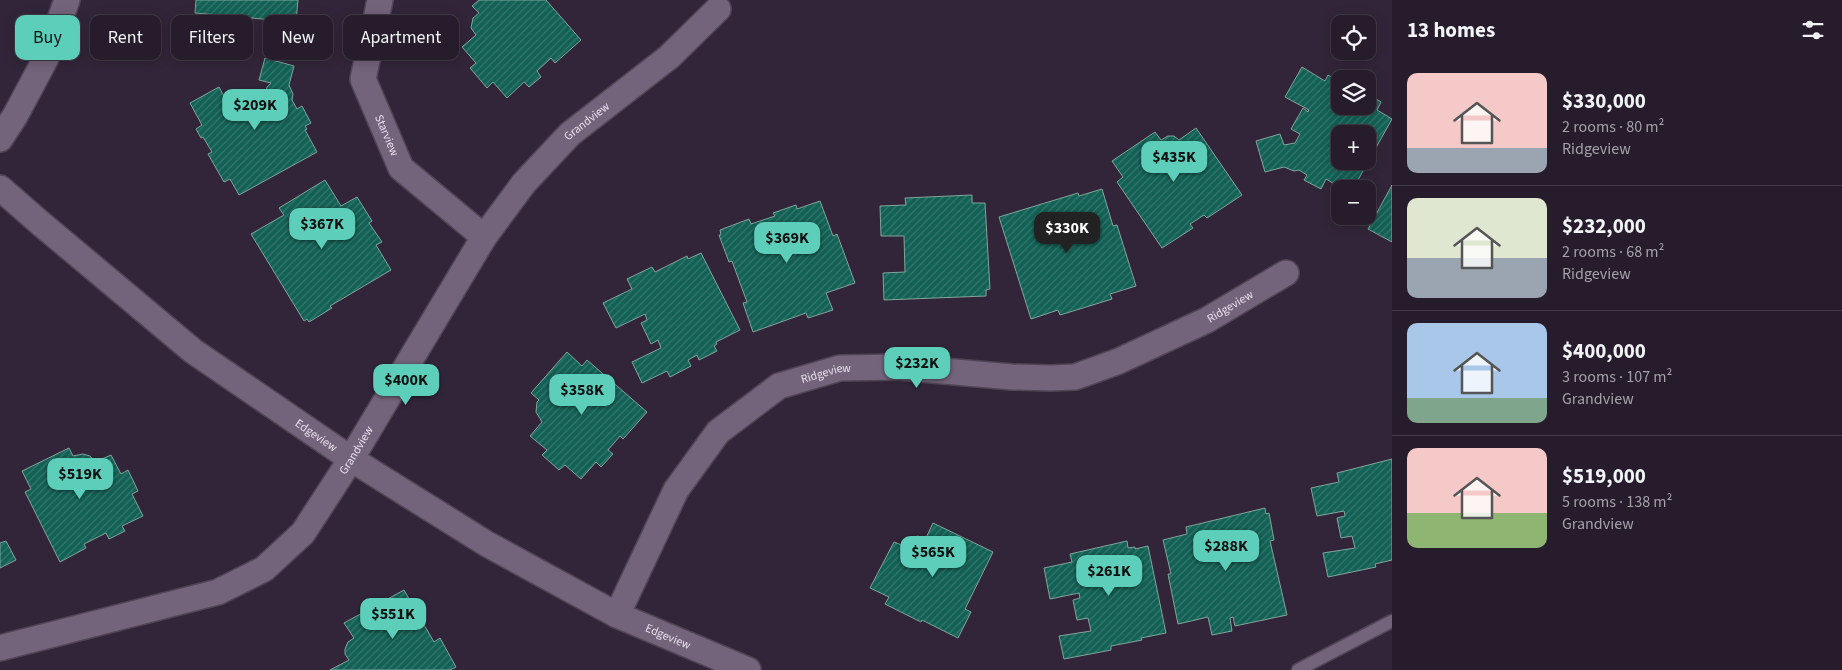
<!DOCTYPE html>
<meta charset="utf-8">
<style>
body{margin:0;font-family:"Source Sans 3",sans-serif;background:#322937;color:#f1f3f6;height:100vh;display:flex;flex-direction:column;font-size:19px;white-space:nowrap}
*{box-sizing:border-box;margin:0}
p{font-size:16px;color:#a4a1a9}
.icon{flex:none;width:28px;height:28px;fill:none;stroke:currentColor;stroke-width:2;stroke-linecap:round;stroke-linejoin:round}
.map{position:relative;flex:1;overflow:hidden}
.drawer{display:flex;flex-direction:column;background:#261c2b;width:450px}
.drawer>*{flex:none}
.top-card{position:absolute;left:15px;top:15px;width:475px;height:45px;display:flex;gap:10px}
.buttons{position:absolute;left:1331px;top:15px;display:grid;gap:10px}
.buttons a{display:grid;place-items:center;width:45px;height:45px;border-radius:10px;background:#261c2b;box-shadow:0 2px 12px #0003,0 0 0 1px #423a47;font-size:25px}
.price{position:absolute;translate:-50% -42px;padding:0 11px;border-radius:10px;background:#5cceba;color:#111;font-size:16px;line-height:32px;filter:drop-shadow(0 1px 2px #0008)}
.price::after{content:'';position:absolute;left:50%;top:30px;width:15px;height:11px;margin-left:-8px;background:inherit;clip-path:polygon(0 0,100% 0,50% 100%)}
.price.on{background:#222;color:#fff}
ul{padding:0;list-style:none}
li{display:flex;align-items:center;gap:15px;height:125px;padding:0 15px}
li+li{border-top:1px solid #423a47}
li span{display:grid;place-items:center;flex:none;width:140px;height:100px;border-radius:10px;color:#555}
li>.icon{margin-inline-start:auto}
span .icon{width:60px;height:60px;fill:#fffc;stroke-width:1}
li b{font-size:21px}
h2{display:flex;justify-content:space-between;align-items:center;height:60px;padding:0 15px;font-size:21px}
.tag{padding:0 18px;border-radius:10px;background:#261c2b;box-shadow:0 2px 12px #0003,0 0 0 1px #423a47;font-size:18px;line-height:45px}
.tag.on{background:#5cceba;color:#111}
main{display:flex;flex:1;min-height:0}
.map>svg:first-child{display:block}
.building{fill:url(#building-hatch);stroke:#81a59d;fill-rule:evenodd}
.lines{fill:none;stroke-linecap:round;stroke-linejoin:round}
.service-casing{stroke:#504455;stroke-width:15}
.minor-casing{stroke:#504455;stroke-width:28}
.service{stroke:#73637b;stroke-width:12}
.minor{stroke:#73637b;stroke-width:25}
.labels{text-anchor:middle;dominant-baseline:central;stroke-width:4;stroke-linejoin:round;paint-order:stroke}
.street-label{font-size:12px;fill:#e8dfed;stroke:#322539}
</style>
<main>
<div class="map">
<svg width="1392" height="670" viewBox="0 0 1392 670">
<defs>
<pattern id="building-hatch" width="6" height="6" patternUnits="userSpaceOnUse" patternTransform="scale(1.25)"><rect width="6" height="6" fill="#136155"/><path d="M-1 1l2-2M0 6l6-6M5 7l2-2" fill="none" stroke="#35776e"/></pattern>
</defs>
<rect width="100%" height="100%" fill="#322539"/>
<!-- building -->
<path class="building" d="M 196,0 L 298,0 L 296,22 L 195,13 Z
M 479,0 L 546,0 L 581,40 L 555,63 L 551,58 L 537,71 L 541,77 L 529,87 L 524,82 L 507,98 L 493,82 L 487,88 L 470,68 L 476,63 L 462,47 L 476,35 L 471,28 L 473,18 L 479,13 L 472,6 Z
M 265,58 L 294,66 L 289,85 L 293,94 L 292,100 L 297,109 L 302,106 L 311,123 L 305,126 L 307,129 L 305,130 L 317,152 L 239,195 L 230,179 L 224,182 L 208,154 L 212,152 L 203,137 L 201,138 L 196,129 L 202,125 L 190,103 L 219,87 L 229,106 L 251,93 L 257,102 L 265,98 L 267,87 L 271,83 L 259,80 Z
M 1302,67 L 1325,81 L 1328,75 L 1340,82 L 1340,106 L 1368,106 L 1368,94 L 1381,102 L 1377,110 L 1392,119 L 1353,189 L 1343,189 L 1326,179 L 1321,189 L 1304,180 L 1307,175 L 1299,170 L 1294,171 L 1284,167 L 1265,172 L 1256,141 L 1280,134 L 1284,145 L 1295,143 L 1300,134 L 1291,129 L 1303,108 L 1308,112 L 1309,110 L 1285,97 ZM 1340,134 L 1368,134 L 1368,161 L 1340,161 Z
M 1196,128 L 1242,195 L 1207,218 L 1204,215 L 1190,224 L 1193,228 L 1162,248 L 1117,182 L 1123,177 L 1112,161 L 1155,132 L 1161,140 L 1168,136 L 1174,136 L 1179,140 Z
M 325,180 L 341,206 L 357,197 L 372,221 L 369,223 L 382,242 L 376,245 L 391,270 L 330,306 L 332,308 L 309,322 L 307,319 L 304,321 L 251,234 L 284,215 L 279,208 Z
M 1392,185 L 1392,242 L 1368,229 Z
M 1102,189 L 1113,226 L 1117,225 L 1136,286 L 1110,294 L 1112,299 L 1060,315 L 1058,310 L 1031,319 L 999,217 L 1078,193 L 1079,196 Z
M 972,195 L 972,203 L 985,203 L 990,289 L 986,290 L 986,296 L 884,300 L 883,273 L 905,272 L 904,236 L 881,236 L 880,206 L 906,205 L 905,198 Z
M 820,201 L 833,236 L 837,234 L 855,283 L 826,293 L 833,310 L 808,318 L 806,313 L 753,332 L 743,303 L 747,302 L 732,261 L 729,262 L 719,235 L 721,235 L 720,230 L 749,219 L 751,224 L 775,216 L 773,213 L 796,205 L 797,209 Z
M 701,253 L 740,330 L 716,342 L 717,344 L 714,346 L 717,351 L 699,360 L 697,355 L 688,360 L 691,366 L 670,377 L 667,371 L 642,383 L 632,362 L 661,348 L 658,340 L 651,344 L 641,323 L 647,320 L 645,314 L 616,328 L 603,303 L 632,289 L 627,279 L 652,267 L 655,272 L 687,256 L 688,259 Z
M 567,352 L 582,366 L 587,360 L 647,412 L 623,439 L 620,436 L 608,450 L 613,454 L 601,467 L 596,462 L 581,479 L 565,465 L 559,470 L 542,455 L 547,450 L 530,436 L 542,422 L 536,412 L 537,402 L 539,400 L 531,393 Z
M 69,448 L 73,456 L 83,454 L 90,456 L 95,462 L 111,455 L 121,474 L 128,470 L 138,491 L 132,494 L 143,516 L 122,526 L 125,531 L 109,539 L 106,533 L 84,544 L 86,548 L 60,562 L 25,492 L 31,489 L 22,471 Z
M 1392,459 L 1392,560 L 1375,564 L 1376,567 L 1328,577 L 1323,553 L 1355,548 L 1352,536 L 1341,538 L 1337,518 L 1345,516 L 1344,511 L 1317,516 L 1311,488 L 1339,482 L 1337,473 Z
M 1265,508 L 1266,514 L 1269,513 L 1274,540 L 1270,541 L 1287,615 L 1235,626 L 1233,617 L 1230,618 L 1232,631 L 1212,635 L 1208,617 L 1178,624 L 1168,574 L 1171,574 L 1163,540 L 1187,534 L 1186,527 Z
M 933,523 L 993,552 L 965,609 L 971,612 L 958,638 L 922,620 L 921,622 L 885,604 L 889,597 L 870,588 L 894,542 L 904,546 L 906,540 L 910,538 L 918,536 L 925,540 Z
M 6,541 L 16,560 L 0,568 L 0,543 Z
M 1127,541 L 1128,548 L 1135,547 L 1135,549 L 1148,546 L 1166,633 L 1141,638 L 1142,640 L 1111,646 L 1111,650 L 1064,659 L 1059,636 L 1091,631 L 1088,618 L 1077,620 L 1073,600 L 1080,598 L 1079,593 L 1050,599 L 1044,568 L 1072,562 L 1070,554 Z
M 404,590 L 434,642 L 440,638 L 456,667 L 450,670 L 330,670 L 349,660 L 345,654 L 345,649 L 348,642 L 354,638 L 344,623 Z"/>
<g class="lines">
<defs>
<path id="service" d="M 1298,670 L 1392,621"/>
<g id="minor">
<path id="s1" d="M 380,0 L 363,79 L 401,168 L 484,237"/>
<path d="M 0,139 L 15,116 L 46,58 L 67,0"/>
<path id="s2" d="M 0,188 L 39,222 L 193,351 L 351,459 L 487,544 L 617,615 L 748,670"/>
<path id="s3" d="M 617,615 L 676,490 L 718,432 L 779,386 L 840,368 L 898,367 L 1012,377 L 1051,378 L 1075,377 L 1119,361 L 1207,320 L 1286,273"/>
<path id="s4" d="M 0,648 L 218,592 L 264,569 L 303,533 L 351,459 L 484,237 L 524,183 L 570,134 L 669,57 L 718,9"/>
</g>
</defs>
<!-- service casing -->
<use href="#service" class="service-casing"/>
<!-- minor casing -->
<use href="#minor" class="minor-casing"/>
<!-- service -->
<use href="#service" class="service"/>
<!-- minor -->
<use href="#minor" class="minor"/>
</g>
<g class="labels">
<!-- street labels -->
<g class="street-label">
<text stroke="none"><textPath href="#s4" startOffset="832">Grandview</textPath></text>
<text stroke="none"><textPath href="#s1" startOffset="142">Starview</textPath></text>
<text stroke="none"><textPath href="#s3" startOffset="756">Ridgeview</textPath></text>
<text stroke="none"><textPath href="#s3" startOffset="335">Ridgeview</textPath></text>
<text stroke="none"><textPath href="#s2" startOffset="402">Edgeview</textPath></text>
<text stroke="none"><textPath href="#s4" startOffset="428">Grandview</textPath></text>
<text stroke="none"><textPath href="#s2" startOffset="808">Edgeview</textPath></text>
</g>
</g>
</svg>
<div class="buttons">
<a><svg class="icon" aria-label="locate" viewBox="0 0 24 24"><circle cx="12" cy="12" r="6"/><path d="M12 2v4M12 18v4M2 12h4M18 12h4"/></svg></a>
<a><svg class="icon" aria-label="layers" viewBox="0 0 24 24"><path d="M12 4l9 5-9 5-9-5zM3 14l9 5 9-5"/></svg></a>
<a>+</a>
<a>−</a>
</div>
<b class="price" style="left:255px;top:131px">$209K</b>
<b class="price" style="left:1174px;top:183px">$435K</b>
<b class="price" style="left:322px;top:250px">$367K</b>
<b class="price on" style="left:1067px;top:254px">$330K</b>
<b class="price" style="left:787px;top:264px">$369K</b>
<b class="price" style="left:917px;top:389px">$232K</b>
<b class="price" style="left:406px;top:406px">$400K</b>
<b class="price" style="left:582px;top:416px">$358K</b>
<b class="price" style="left:80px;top:500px">$519K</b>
<b class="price" style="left:1226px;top:572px">$288K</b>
<b class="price" style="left:933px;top:578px">$565K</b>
<b class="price" style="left:1109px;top:597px">$261K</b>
<b class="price" style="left:393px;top:640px">$551K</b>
<div class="top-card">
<a class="tag on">Buy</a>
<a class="tag">Rent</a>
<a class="tag">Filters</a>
<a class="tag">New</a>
<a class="tag">Apartment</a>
</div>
</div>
<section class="drawer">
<h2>13 homes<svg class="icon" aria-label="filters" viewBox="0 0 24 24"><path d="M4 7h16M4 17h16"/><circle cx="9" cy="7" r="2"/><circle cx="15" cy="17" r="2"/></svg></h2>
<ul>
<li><span style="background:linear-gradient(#f6c9c9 75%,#9aa5b1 0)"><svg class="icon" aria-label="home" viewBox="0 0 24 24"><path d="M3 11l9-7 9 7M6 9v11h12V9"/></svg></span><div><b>$330,000</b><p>2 rooms · 80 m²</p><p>Ridgeview</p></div></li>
<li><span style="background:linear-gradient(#dfe7d0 60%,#9aa5b1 0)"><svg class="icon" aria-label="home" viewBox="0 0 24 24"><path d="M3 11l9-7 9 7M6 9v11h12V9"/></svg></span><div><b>$232,000</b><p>2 rooms · 68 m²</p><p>Ridgeview</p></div></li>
<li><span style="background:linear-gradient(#a9c7e8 75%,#7fa58c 0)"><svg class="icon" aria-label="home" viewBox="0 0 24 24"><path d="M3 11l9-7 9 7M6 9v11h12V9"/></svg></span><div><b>$400,000</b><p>3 rooms · 107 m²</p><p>Grandview</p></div></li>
<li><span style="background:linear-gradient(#f6c9c9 65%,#8fb573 0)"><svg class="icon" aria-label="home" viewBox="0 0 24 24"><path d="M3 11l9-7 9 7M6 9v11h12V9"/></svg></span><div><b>$519,000</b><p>5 rooms · 138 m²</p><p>Grandview</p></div></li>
</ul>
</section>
</main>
